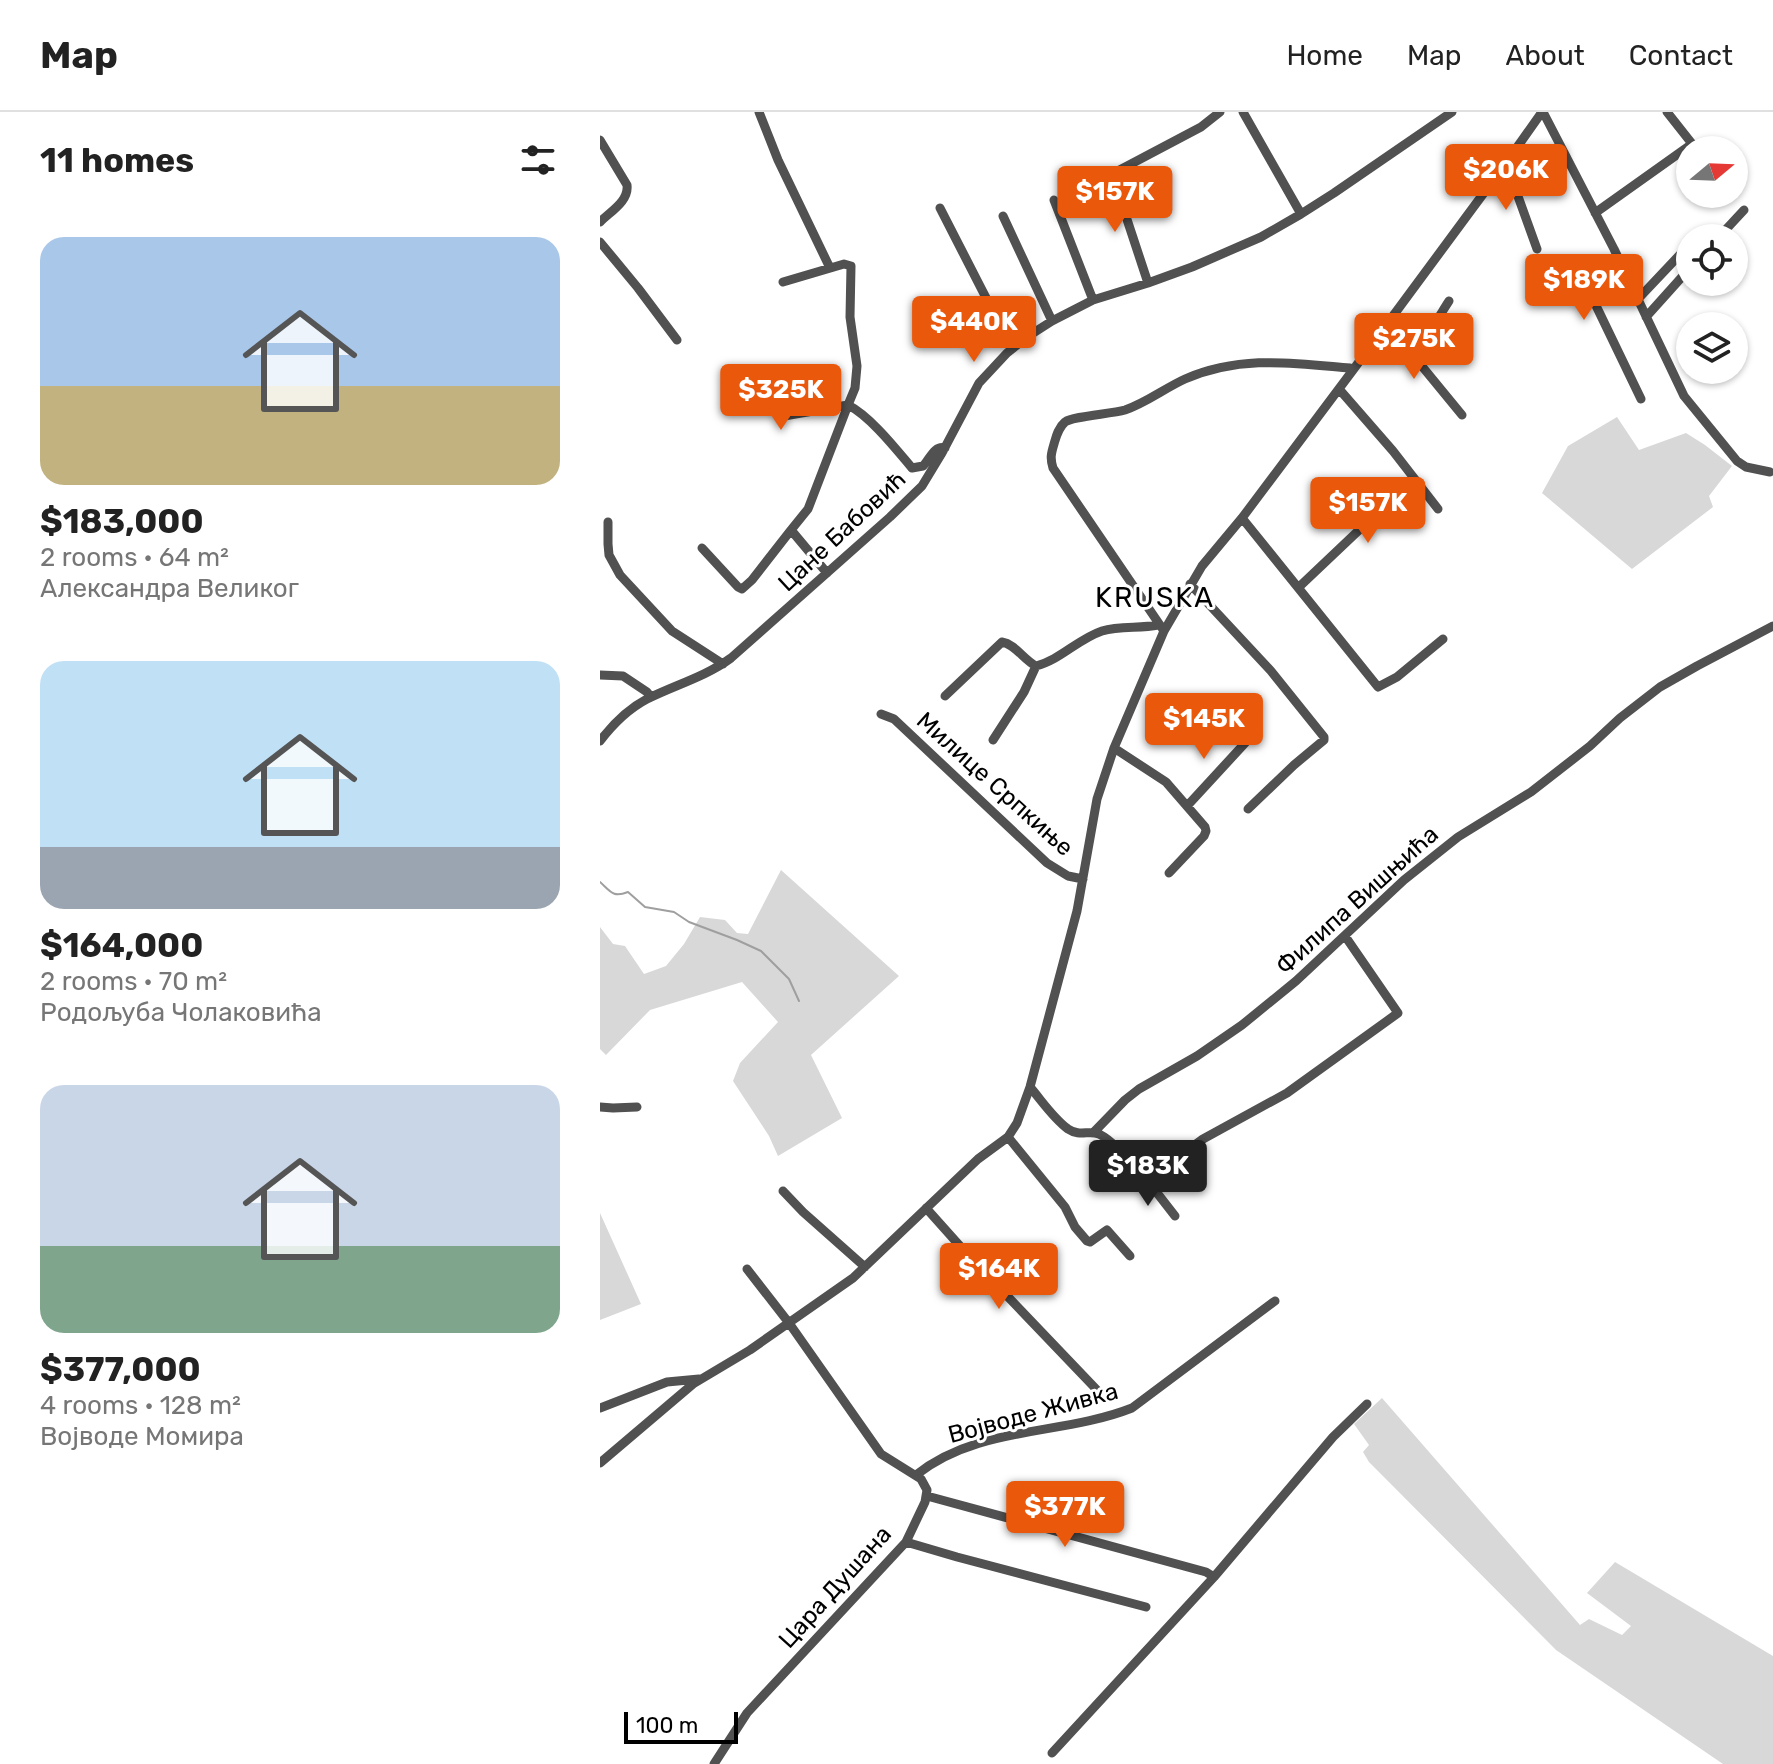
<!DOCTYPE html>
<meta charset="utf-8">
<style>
body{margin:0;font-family:Rubik,sans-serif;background:#f2f2f2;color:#222;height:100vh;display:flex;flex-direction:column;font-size:30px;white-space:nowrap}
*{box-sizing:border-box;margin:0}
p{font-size:26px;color:#767676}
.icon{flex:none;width:44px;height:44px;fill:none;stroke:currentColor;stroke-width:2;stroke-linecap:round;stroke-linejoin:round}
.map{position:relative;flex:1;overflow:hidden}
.details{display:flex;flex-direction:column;background:#fff;width:600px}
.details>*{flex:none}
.needle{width:52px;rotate:71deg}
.tools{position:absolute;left:1076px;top:24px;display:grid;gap:16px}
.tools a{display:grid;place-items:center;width:72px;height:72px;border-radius:50%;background:#fff;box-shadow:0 2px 6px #0004;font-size:40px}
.scale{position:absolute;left:24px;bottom:20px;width:114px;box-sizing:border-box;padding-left:8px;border:4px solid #000;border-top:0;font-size:22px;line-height:28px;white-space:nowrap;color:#000;-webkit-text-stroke:6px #fff;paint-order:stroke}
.price{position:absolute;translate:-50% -68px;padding:0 18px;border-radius:8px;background:#ea580c;color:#fff;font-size:26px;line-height:52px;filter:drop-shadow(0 2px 4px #0008)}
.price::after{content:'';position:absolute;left:50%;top:48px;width:24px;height:18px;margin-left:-12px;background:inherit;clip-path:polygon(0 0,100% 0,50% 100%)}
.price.active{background:#222;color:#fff}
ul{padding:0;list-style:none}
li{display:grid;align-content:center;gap:16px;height:424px;padding:0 40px}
li span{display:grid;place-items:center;height:248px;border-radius:24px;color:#555}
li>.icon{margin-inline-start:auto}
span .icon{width:144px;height:144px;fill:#fffc;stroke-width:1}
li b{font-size:34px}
h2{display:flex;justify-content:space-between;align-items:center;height:96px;padding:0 40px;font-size:34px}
header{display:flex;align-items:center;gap:48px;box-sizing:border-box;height:112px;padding:0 40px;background:#fff;border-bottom:2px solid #e0e0e0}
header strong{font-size:38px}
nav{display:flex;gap:44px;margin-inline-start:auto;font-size:28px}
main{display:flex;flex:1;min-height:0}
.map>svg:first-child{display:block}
.green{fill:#d8d8d8}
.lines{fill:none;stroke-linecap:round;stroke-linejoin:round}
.stream{stroke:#9f9f9f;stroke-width:2}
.minor{stroke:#515151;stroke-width:9}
.labels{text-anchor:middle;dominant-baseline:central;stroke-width:6;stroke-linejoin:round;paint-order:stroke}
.street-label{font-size:24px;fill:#000;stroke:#fff}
.quarter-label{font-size:28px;letter-spacing:2px;fill:#000;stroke:#fff}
</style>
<header>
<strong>Map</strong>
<nav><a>Home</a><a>Map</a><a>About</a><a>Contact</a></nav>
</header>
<main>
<section class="details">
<h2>11 homes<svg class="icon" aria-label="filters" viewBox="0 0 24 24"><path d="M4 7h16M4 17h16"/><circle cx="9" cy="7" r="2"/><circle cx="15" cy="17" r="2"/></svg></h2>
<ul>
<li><span style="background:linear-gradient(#a9c7e8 60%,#c2b280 0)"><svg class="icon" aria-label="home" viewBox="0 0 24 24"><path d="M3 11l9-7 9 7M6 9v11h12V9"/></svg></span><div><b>$183,000</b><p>2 rooms · 64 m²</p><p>Александра Великог</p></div></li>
<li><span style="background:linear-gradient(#bfe0f5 75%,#9aa5b1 0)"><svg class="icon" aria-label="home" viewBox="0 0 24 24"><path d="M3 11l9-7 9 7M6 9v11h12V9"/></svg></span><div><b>$164,000</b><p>2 rooms · 70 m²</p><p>Родољуба Чолаковића</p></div></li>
<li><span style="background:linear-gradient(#c9d6e8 65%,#7fa58c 0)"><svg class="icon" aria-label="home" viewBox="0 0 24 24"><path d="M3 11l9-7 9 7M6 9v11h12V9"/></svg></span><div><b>$377,000</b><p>4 rooms · 128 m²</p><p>Војводе Момира</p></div></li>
</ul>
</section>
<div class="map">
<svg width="1173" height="1652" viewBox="0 0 1173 1652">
<rect width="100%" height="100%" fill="#fff"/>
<!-- green -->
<path class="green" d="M 1017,305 L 1039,338 L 1086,321 L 1105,333 L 1132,354 L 1109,384 L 1113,395 L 1032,457 L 942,381 L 968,334 Z
M 181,758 L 299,864 L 211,943 L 242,1006 L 178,1044 L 169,1024 L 133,969 L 140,951 L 178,910 L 142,870 L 50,898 L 6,943 L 0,937 L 0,815 L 13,832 L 25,834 L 44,862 L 66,854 L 84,832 L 100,805 L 125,808 L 137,821 L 148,822 Z
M 0,1101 L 41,1192 L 0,1208 Z
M 782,1286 L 980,1513 L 989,1507 L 1022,1523 L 1031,1514 L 987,1481 L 1015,1450 L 1173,1544 L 1173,1652 L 1123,1652 L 956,1538 L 769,1350 L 763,1340 L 769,1333 L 754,1312 Z"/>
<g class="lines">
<!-- stream -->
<path class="stream" d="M 0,770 C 11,780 13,786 28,780 L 45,795 L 74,800 L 89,810 L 137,828 L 161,839 L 189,867 L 199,889"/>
<!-- minor -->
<path class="minor" d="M 159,0 L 178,48 L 230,156
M 643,0 L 701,102
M 943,0 L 1014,137 L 1084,284 L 1137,349 L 1146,355 L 1170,360
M 1067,0 L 1097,38
M 0,28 L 27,73 C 29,89 11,99 0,110
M 1111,38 L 1121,31
M 906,51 L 937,137
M 454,88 L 493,188
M 340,96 L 402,217 C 412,227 419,219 427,225
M 995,101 L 1092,32
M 403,104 L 452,209
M 1096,126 L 1102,120
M 1118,126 L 1144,98
M 0,130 L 38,176 L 77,228
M 1023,158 L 991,173 L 988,177 L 1041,287
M 981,160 L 988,177
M 548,171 L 512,62 L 601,15 L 620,0
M 1038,187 L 1090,132
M 1046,205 L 1090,156
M 783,218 L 807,236 L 862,303
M 807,236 C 828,228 837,207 849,189
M 159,258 L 176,299 L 184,304 L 248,293 L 255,276 L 257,254 L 250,205 L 251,154 L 244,152 L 183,170
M 739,277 L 793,339 L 838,397
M 642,406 L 778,575 L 797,565 L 843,527
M 8,410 L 8,432 L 9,443 L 20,463 L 72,519 L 123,552
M 102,436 L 138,475 L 142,477 L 152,468 L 191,418
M 227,461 L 191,418 L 208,397 L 248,293 C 270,304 296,337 312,356 L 323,354 C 330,347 334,333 345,336
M 590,472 L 671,559 L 724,625 L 724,628 L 694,653 L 648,697
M 699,475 L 814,366
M 564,519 L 453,356 C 450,346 451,342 454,332 C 456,325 458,316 465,310 C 473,304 511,302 525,298 C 546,291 565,276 585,267 C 641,243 692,251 750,256 L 753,258
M 0,563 L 23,564 L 47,580 L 51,585
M 345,584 L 402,530 C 415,532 424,548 436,554
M 281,602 L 294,607 L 447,751 L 468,764 L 483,767
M 393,628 L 424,580 L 436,554 C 460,548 478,527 502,519 C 520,513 540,517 558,513
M 0,629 C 13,612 28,597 47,587 C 75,573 105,565 131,546 L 290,405 L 322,374 L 342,341 L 379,271 L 407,241 L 427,225 L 452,209 L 493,188 L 548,171 L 592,155 L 661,125 L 701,102 L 734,81 L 852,0
M 514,636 L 566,670 L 605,715 L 606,719 L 604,724 L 569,761
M 588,693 L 646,630
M 430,975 C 442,989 453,1006 468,1017 C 480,1025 488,1018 499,1022 C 517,1031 530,1052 543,1067 L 547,1068 L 603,1027 L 687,981 L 798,901 L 745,824
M 0,995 L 13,996 L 37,995
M 493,1021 L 525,988 L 539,977 L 597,944 L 642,913 L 696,869 L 804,768 L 858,725 L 931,680 L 990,634 L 1020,606 L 1060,575 L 1097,554 L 1173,514
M 408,1025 L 465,1095 L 475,1115 L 487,1129 L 490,1130 L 507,1118 L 530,1144
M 547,1068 L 575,1104
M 183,1079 L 203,1100 L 265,1155
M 326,1096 L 368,1143 L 497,1278
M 0,1296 L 67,1270 L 99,1267
M 0,1351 L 93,1272 L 150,1238 L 253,1166 L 378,1047 L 408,1025 L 417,1011 L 430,975 L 477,799 L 497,687 L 514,636 L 564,519 L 602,454 L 642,406 L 753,258 L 906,51 L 942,0
M 316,1363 C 379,1313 461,1324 532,1296 L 675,1189
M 327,1384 L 606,1460 L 614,1465
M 306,1430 L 357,1445 L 546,1495
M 452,1641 L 614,1465 L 733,1325 L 767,1292
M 114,1652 L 147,1601 L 306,1430 L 325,1390 L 327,1378 L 321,1367 L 281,1342 L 189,1211 L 147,1157"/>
</g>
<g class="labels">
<!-- street labels -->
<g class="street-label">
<text transform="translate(242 419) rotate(-43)">Цане Бабовић</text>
<text transform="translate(395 672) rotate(42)">Милице Српкиње</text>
<text transform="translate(757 788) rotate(-42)">Филипа Вишњића</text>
<text transform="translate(433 1301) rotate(-15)">Војводе Живка</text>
<text transform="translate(235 1475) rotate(-48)">Цара Душана</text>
</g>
<!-- quarter labels -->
<g class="quarter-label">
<text x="555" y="485">KRUSKA</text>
</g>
</g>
</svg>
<div class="tools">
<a><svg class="needle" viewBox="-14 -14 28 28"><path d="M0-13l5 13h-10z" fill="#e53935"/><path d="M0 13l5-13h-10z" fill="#767676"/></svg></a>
<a><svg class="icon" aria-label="locate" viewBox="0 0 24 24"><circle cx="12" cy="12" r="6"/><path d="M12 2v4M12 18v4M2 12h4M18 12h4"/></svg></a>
<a><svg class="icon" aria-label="layers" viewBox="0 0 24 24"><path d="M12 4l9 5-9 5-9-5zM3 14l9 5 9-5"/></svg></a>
</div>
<div class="scale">100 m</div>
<b class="price" style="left:906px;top:100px">$206K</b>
<b class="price" style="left:515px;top:122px">$157K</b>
<b class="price" style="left:984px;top:210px">$189K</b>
<b class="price" style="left:374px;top:252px">$440K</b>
<b class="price" style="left:814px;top:269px">$275K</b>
<b class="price" style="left:181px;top:320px">$325K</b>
<b class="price" style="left:768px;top:433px">$157K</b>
<b class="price" style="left:604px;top:649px">$145K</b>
<b class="price active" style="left:548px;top:1096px">$183K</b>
<b class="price" style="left:399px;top:1199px">$164K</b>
<b class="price" style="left:465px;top:1437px">$377K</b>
</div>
</main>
